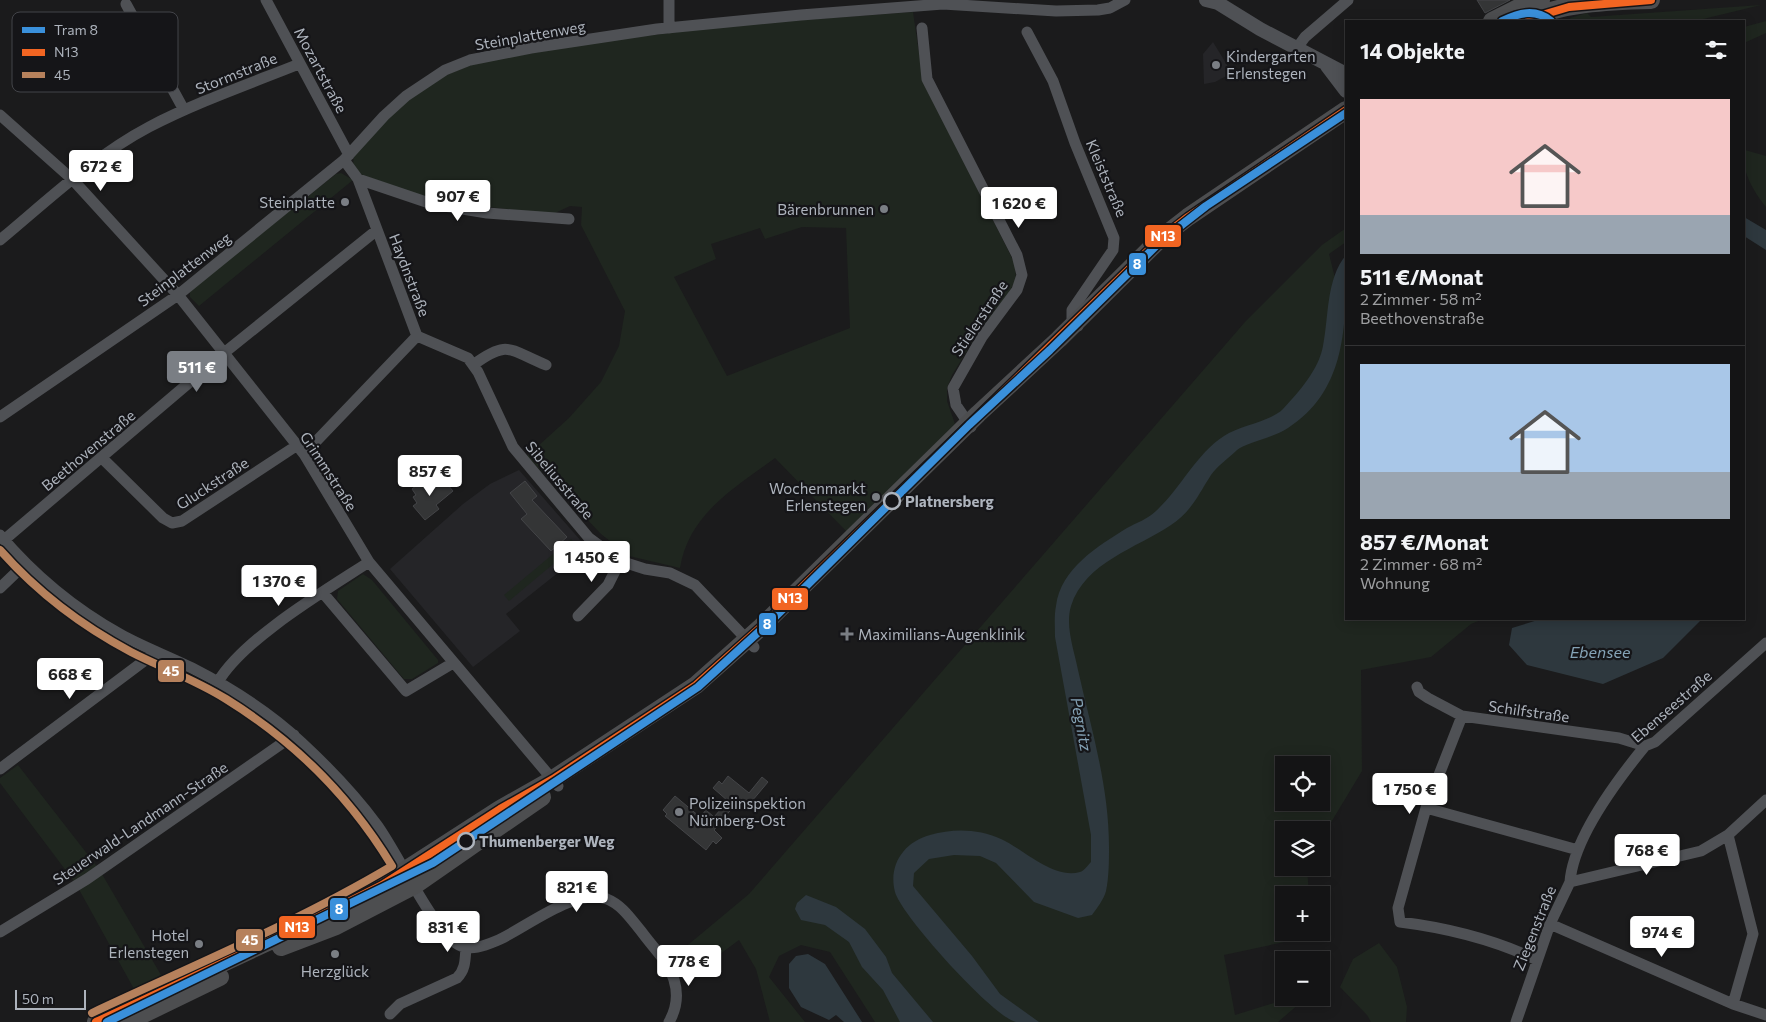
<!DOCTYPE html>
<html lang="de">
<meta charset="utf-8">
<style>
body{margin:0;font-family:Commissioner,sans-serif;background:#212122;color:#f1f3f6;height:100vh;display:flex;flex-direction:column;font-size:19px;white-space:nowrap}
*{box-sizing:border-box;margin:0}
p{font-size:16px;color:#9d9ea0}
.icon{flex:none;width:28px;height:28px;fill:none;stroke:currentColor;stroke-width:2;stroke-linecap:round;stroke-linejoin:round}
.map{position:relative;flex:1;overflow:hidden}
.panel{position:absolute;left:1345px;top:20px;width:400px;height:600px;display:flex;flex-direction:column;background:#141415;border-radius:0px;box-shadow:0 2px 12px #0003,0 0 0 1px #333334}
.panel>*{flex:none}
.controls{position:absolute;left:1275px;top:756px;display:grid;gap:10px}
.controls a{display:grid;place-items:center;width:55px;height:55px;border-radius:0px;background:#141415;box-shadow:0 2px 12px #0003,0 0 0 1px #333334;font-size:25px}
.scale{position:absolute;left:15px;bottom:12px;width:71px;box-sizing:border-box;padding-left:5px;border:2px solid #adb3bc;border-top:0;font-size:14px;line-height:18px;white-space:nowrap;color:#adb3bc;-webkit-text-stroke:4px #151518;paint-order:stroke}
.price{position:absolute;translate:-50% -42px;padding:0 11px;border-radius:5px;background:#fff;color:#222;font-size:16px;line-height:32px;filter:drop-shadow(0 1px 2px #0008)}
.price::after{content:'';position:absolute;left:50%;top:30px;width:15px;height:11px;margin-left:-8px;background:inherit;clip-path:polygon(0 0,100% 0,50% 100%)}
.price.on{background:#7a7e84;color:#fff}
ul{padding:0;list-style:none}
li{display:grid;align-content:center;gap:10px;height:265px;padding:0 15px}
li+li{border-top:1px solid #333334}
li span{display:grid;place-items:center;height:155px;border-radius:0px;color:#555}
li>.icon{margin-inline-start:auto}
span .icon{width:90px;height:90px;fill:#fffc;stroke-width:1}
li b{font-size:21px}
h2{display:flex;justify-content:space-between;align-items:center;height:60px;padding:0 15px;font-size:21px}
.map>svg:first-child{display:block}
.built{fill:#252528}
.green{fill:#1f261f;fill-rule:evenodd}
.water{fill:#2e383e}
.building{fill:#343536;stroke:#444548}
.lines{fill:none;stroke-linecap:round;stroke-linejoin:round}
.minor{stroke:#4f5155;stroke-width:11}
.tertiary{stroke:#4f5155;stroke-width:14}
.primary{stroke:#4d4e50;stroke-width:18}
.bus-1-casing{stroke:#151518;stroke-width:11}
.bus-2-casing{stroke:#151518;stroke-width:11}
.bus-1{stroke:#f26522;stroke-width:8}
.bus-2{stroke:#b6815c;stroke-width:8}
.tram-1-casing{stroke:#151518;stroke-width:11}
.tram-1{stroke:#3a90db;stroke-width:8}
.poi-dot{fill:#7a7e84;stroke:#151518;stroke-width:2}
.stop-dot{fill:#151518;stroke:#adb3bc;stroke-width:2.5}
.labels{text-anchor:middle;dominant-baseline:central;stroke-width:4.5;stroke-linejoin:round;paint-order:stroke}
.street-label{font-size:15px;fill:#adb3bc;stroke:#151518}
.poi-label{font-size:15px;fill:#adb3bc;stroke:#151518;text-anchor:end}
.stop-label{font-size:15px;font-weight:bold;fill:#adb3bc;stroke:#151518;text-anchor:start}
.water-label{font-size:16px;font-style:italic;fill:#85a3b6;stroke:#151518}
.key{fill:#151518;stroke:#434449;stroke-width:1}
.key-label{font-size:14px;fill:#adb3bc}
.line-badge{stroke:#151518;stroke-width:2}
.badge-label{font-size:14px;text-anchor:middle;font-weight:bold;fill:#fff}
</style>
<div class="map">
<svg width="1766" height="1022" viewBox="0 0 1766 1022">
<rect width="100%" height="100%" fill="#1b1b1c"/>
<!-- built -->
<path class="built" d="M 1213,42 L 1232,73 L 1215,82 L 1204,84 L 1203,54 Z
M 519,470 L 588,549 L 506,614 L 520,631 L 473,667 L 390,569 L 463,504 L 490,484 Z"/>
<!-- green -->
<path class="green" d="M 1761,5 L 1695,21 L 1571,21 L 1570,18 L 1587,13 L 1591,17 Z
M 913,12 L 923,81 L 1015,264 L 1016,280 L 1008,294 L 980,330 L 952,375 L 947,388 L 947,401 L 955,424 L 847,532 L 775,458 C 733,489 689,514 680,568 L 629,556 L 601,534 L 527,456 L 569,418 L 601,382 L 619,346 L 625,311 L 581,225 L 582,207 L 570,206 L 553,214 L 433,201 L 360,174 L 353,166 L 354,155 L 390,113 L 434,80 L 478,62 L 605,41 L 735,25 ZM 802,227 L 846,228 L 850,328 L 727,376 L 674,277 L 716,259 L 711,244 L 760,228 L 765,239 Z
M 1766,21 L 1766,33 L 1744,43 L 1744,27 Z
M 1745,150 L 1766,156 L 1766,207 C 1755,194 1739,168 1745,150 Z
M 341,173 L 353,180 L 199,306 L 190,297 L 190,290 L 336,174 Z
M 1346,228 L 1346,242 L 1329,254 L 1346,322 L 1346,619 L 1483,619 L 1471,624 L 1431,657 L 1361,670 L 1362,771 L 1321,839 L 1321,830 L 1284,830 L 1284,868 L 1307,868 L 1309,895 L 1284,895 L 1284,932 L 1312,933 L 1312,936 L 1224,955 L 1235,1015 L 1290,998 L 1306,998 L 1278,1022 L 875,1022 L 830,952 L 801,945 L 779,956 L 769,977 L 805,1022 L 770,1022 L 756,969 L 739,940 L 708,963 L 677,966 L 671,959 L 749,894 L 1245,322 L 1322,245 ZM 1284,765 L 1321,765 L 1321,802 L 1284,802 Z
M 571,539 L 576,545 L 509,601 L 504,595 Z
M 363,574 L 372,580 L 438,660 L 438,663 L 412,679 L 404,679 L 337,599 L 338,591 Z
M 18,765 L 99,869 L 161,975 L 134,989 L 76,884 L 0,783 L 0,778 Z
M 1379,943 L 1397,967 L 1407,1007 L 1406,1022 L 1371,1022 L 1367,1015 L 1340,987 L 1353,959 Z"/>
<!-- water -->
<path class="water" d="M 1744,217 L 1766,230 L 1766,250 L 1744,236 Z
M 1346,255 C 1346,319 1349,389 1288,428 C 1275,437 1245,443 1237,450 C 1229,458 1217,466 1211,475 C 1198,495 1192,511 1171,525 C 1137,548 1085,562 1071,606 C 1065,626 1074,650 1078,670 C 1091,728 1109,786 1109,847 C 1109,861 1109,877 1106,891 C 1104,899 1097,908 1092,915 L 1078,918 L 1034,902 L 996,863 L 980,856 L 954,855 L 929,859 L 914,873 L 913,886 L 972,956 L 1000,994 L 1039,1022 C 1032,1022 1023,1022 1016,1022 C 993,1017 901,915 895,892 C 888,865 904,842 930,835 C 954,828 979,829 1001,839 C 1023,849 1054,880 1080,872 C 1084,871 1088,865 1091,862 L 1091,835 L 1055,637 C 1055,627 1054,616 1056,606 C 1061,568 1097,547 1127,528 C 1136,523 1148,519 1156,511 C 1181,488 1196,454 1224,436 C 1240,425 1270,422 1283,409 C 1299,392 1319,369 1323,346 C 1329,316 1326,279 1346,255 Z
M 1541,619 L 1702,619 L 1663,658 L 1603,684 L 1527,665 L 1509,645 L 1512,628 Z
M 806,895 L 836,907 L 865,929 L 886,957 L 892,973 L 933,1022 L 900,1022 L 883,990 L 862,967 L 849,942 L 825,925 L 801,920 L 795,909 L 797,903 Z
M 808,954 L 825,964 L 862,1022 L 844,1022 L 836,1015 L 829,1020 L 801,1007 L 789,988 L 789,964 L 796,956 Z"/>
<!-- building -->
<path class="building" d="M 1477,0 L 1510,0 L 1485,13 Z
M 442,478 L 453,491 L 436,505 L 439,509 L 425,520 L 413,506 L 417,503 L 413,497 L 416,495 L 412,489 L 421,482 L 428,489 Z
M 525,481 L 537,496 L 532,500 L 567,537 L 551,551 L 521,519 L 527,514 L 510,493 Z
M 728,776 L 749,793 L 762,777 L 768,782 L 747,807 L 739,800 L 714,830 L 722,838 L 716,844 L 713,841 L 706,850 L 665,816 L 667,814 L 663,810 L 675,796 L 700,817 L 706,810 L 714,817 L 728,801 L 713,788 L 719,781 L 722,784 Z"/>
<g class="lines">
<!-- minor -->
<path class="minor" d="M 266,0 L 349,155
M 126,4 L 184,110
M 669,28 L 669,0
M 922,28 L 927,79 L 1017,255 L 1022,275 L 1017,290 L 982,337 L 953,388 L 956,405 L 971,427
M 1027,32 L 1053,81 L 1075,143 L 1114,238 L 1113,250 L 1072,310 L 1072,318 L 1078,326
M 1297,48 L 1305,37 L 1348,0
M 0,115 L 73,180 L 178,295 L 304,454 L 369,562 L 558,786
M 358,179 L 432,204 L 487,213 L 569,219
M 0,240 C 47,201 94,156 149,127 C 197,102 249,84 299,64
M 417,336 L 468,358 L 478,372 L 513,447 L 589,538 L 620,561 L 645,569 L 670,573 L 695,585 L 754,647
M 473,365 C 508,339 509,350 546,365
M 0,417 L 178,295 L 344,160 L 384,116 L 406,96 L 445,70 L 470,60 L 531,48 L 657,29 L 801,15 L 943,4 L 1056,11 L 1098,10 L 1110,8 L 1125,0
M 304,454 L 417,336 L 358,179 L 344,160
M 102,458 L 163,518 L 172,523 L 182,521 L 296,446
M 0,535 C 33,574 75,609 120,634 C 143,647 168,656 192,668 C 231,688 269,712 301,742 C 328,767 355,795 377,825 C 397,852 434,932 459,945 C 471,951 484,946 496,941 C 525,929 574,887 607,899 C 622,905 631,919 641,931 C 649,942 659,953 667,964 C 678,983 680,1003 669,1022
M 4,540 L 224,353 L 377,230
M 0,588 L 26,563
M 323,593 L 406,691 L 453,663
M 578,616 L 608,585 L 620,561
M 218,682 C 243,639 326,590 369,562
M 1417,687 L 1419,692 L 1428,698 L 1462,716 L 1619,738 L 1645,746
M 1462,716 L 1426,808 L 1398,908 L 1400,922 C 1448,928 1493,939 1537,960
M 0,769 L 156,652
M 1426,808 L 1578,850
M 1728,835 L 1753,934 L 1733,1004
M 1570,882 C 1573,839 1618,779 1645,746 L 1655,742 L 1766,643
M 1550,924 L 1733,1004 L 1766,1015
M 0,932 L 87,879 L 294,735
M 390,1014 L 400,1004 L 457,978 C 466,969 465,959 466,947
M 1516,1022 L 1550,924 L 1570,882 L 1701,851 L 1728,835 L 1766,800"/>
<!-- tertiary -->
<path class="tertiary" d="M 1206,0 L 1218,3 L 1260,29 L 1346,74
M 1327,66 L 1346,91"/>
<!-- primary -->
<path class="primary" d="M 1492,21 L 1520,7 L 1541,0
M 1522,21 C 1562,3 1607,1 1651,0
M 281,947 L 336,926 L 415,885 L 542,797
M 96,1022 L 272,940 L 382,885 L 500,809 L 553,779 L 696,685 L 761,627 L 978,414 L 1059,339 L 1161,238 L 1188,217 L 1346,110
M 127,1022 L 220,977"/>
<defs>
<path id="bus-1" d="M 1522,21 L 1569,7 L 1651,0
M 96,1022 L 272,940 L 382,885 L 500,809 L 553,779 L 696,685 L 761,627 L 1161,238 L 1188,217 L 1346,110"/>
<path id="bus-2" d="M 0,550 C 37,592 82,626 131,652 C 162,668 196,680 226,699 C 294,741 351,798 392,866 C 296,923 192,966 92,1013"/>
</defs>
<!-- bus-1 casing -->
<use href="#bus-1" class="bus-1-casing"/>
<!-- bus-2 casing -->
<use href="#bus-2" class="bus-2-casing"/>
<!-- bus-1 -->
<use href="#bus-1" class="bus-1"/>
<!-- bus-2 -->
<use href="#bus-2" class="bus-2"/>
<defs>
<path id="tram-1" d="M 1502,21 C 1519,13 1535,8 1551,21
M 107,1022 L 433,863 L 698,687 L 774,618 L 969,425 L 1050,350 L 1161,241 L 1206,206 L 1346,113"/>
</defs>
<!-- tram-1 casing -->
<use href="#tram-1" class="tram-1-casing"/>
<!-- tram-1 -->
<use href="#tram-1" class="tram-1"/>
</g>
<!-- markers -->
<g class="poi-dot">
<circle cx="1216" cy="65" r="5"/>
<circle cx="345" cy="202" r="5"/>
<circle cx="884" cy="209" r="5"/>
<circle cx="876" cy="497" r="5"/>
<path d="M844.5 626.5h5v5h5v5h-5v5h-5v-5h-5v-5h5z"/>
<circle cx="679" cy="812" r="5"/>
<circle cx="199" cy="944" r="5"/>
<circle cx="335" cy="954" r="5"/>
</g>
<g class="stop-dot">
<circle cx="892" cy="501" r="8"/>
<circle cx="466" cy="841" r="8"/>
</g>
<g class="labels">
<!-- street labels -->
<g class="street-label">
<text transform="translate(530 35) rotate(-10)">Steinplattenweg</text>
<text transform="translate(321 70) rotate(62)">Mozartstraße</text>
<text transform="translate(236 73) rotate(-22)">Stormstraße</text>
<text transform="translate(1107 178) rotate(67)">Kleiststraße</text>
<text transform="translate(184 269) rotate(-37)">Steinplattenweg</text>
<text transform="translate(410 275) rotate(69)">Haydnstraße</text>
<text transform="translate(979 318) rotate(-56)">Stielerstraße</text>
<text transform="translate(88 450) rotate(-40)">Beethovenstraße</text>
<text transform="translate(329 471) rotate(57)">Grimmstraße</text>
<text transform="translate(560 480) rotate(50)">Sibeliusstraße</text>
<text transform="translate(212 483) rotate(-33)">Gluckstraße</text>
<text transform="translate(1671 706) rotate(-41)">Ebenseestraße</text>
<text transform="translate(1529 711) rotate(8)">Schilfstraße</text>
<text transform="translate(140 823) rotate(-34)">Steuerwald-Landmann-Straße</text>
<text transform="translate(1534 928) rotate(-68)">Ziegenstraße</text>
</g>
<!-- poi labels -->
<g class="poi-label">
<text x="1226" y="56" text-anchor="start">Kindergarten<tspan x="1226" dy="17">Erlenstegen</tspan></text>
<text x="335" y="202">Steinplatte</text>
<text x="874" y="209">Bärenbrunnen</text>
<text x="866" y="488">Wochenmarkt<tspan x="866" dy="17">Erlenstegen</tspan></text>
<text x="858" y="634" text-anchor="start">Maximilians-Augenklinik</text>
<text x="689" y="803" text-anchor="start">Polizeiinspektion<tspan x="689" dy="17">Nürnberg-Ost</tspan></text>
<text x="189" y="935">Hotel<tspan x="189" dy="17">Erlenstegen</tspan></text>
<text x="335" y="971" text-anchor="middle">Herzglück</text>
</g>
<!-- stop labels -->
<g class="stop-label">
<text x="905" y="501">Platnersberg</text>
<text x="479" y="841">Thumenberger Weg</text>
</g>
<!-- water labels -->
<g class="water-label">
<text x="1600" y="651">Ebensee</text>
<text transform="translate(1082 724) rotate(79)">Pegnitz</text>
</g>
</g>
<!-- legend -->
<rect x="12" y="12" width="166" height="80" rx="8" class="key"/>
<rect x="22" y="27" width="23" height="6" fill="#3a90db"/>
<rect x="22" y="49" width="23" height="7" fill="#f26522"/>
<rect x="22" y="72" width="23" height="6" fill="#b6815c"/>
<g class="key-label">
<text x="54" y="35">Tram 8</text>
<text x="54" y="57">N13</text>
<text x="54" y="80">45</text>
</g>
<g class="line-badge">
<rect x="1144" y="224" width="38" height="24" rx="5" fill="#f26522"/>
<rect x="1128" y="252" width="19" height="24" rx="5" fill="#3a90db"/>
<rect x="771" y="587" width="38" height="24" rx="5" fill="#f26522"/>
<rect x="758" y="612" width="19" height="24" rx="5" fill="#3a90db"/>
<rect x="157" y="659" width="28" height="24" rx="5" fill="#b6815c"/>
<rect x="329" y="897" width="20" height="24" rx="5" fill="#3a90db"/>
<rect x="278" y="915" width="38" height="24" rx="5" fill="#f26522"/>
<rect x="235" y="928" width="29" height="24" rx="5" fill="#b6815c"/>
</g>
<g class="badge-label">
<text x="1163" y="241">N13</text>
<text x="1137" y="269">8</text>
<text x="790" y="603">N13</text>
<text x="767" y="629">8</text>
<text x="171" y="676">45</text>
<text x="339" y="914">8</text>
<text x="297" y="932">N13</text>
<text x="250" y="945">45</text>
</g>
</svg>
<div class="controls">
<a><svg class="icon" aria-label="locate" viewBox="0 0 24 24"><circle cx="12" cy="12" r="6"/><path d="M12 2v4M12 18v4M2 12h4M18 12h4"/></svg></a>
<a><svg class="icon" aria-label="layers" viewBox="0 0 24 24"><path d="M12 4l9 5-9 5-9-5zM3 14l9 5 9-5"/></svg></a>
<a>+</a>
<a>−</a>
</div>
<div class="scale">50 m</div>
<b class="price" style="left:101px;top:192px">672 €</b>
<b class="price" style="left:458px;top:222px">907 €</b>
<b class="price" style="left:1019px;top:229px">1 620 €</b>
<b class="price on" style="left:197px;top:393px">511 €</b>
<b class="price" style="left:430px;top:497px">857 €</b>
<b class="price" style="left:592px;top:583px">1 450 €</b>
<b class="price" style="left:279px;top:607px">1 370 €</b>
<b class="price" style="left:70px;top:700px">668 €</b>
<b class="price" style="left:1410px;top:815px">1 750 €</b>
<b class="price" style="left:1647px;top:876px">768 €</b>
<b class="price" style="left:577px;top:913px">821 €</b>
<b class="price" style="left:448px;top:953px">831 €</b>
<b class="price" style="left:1662px;top:958px">974 €</b>
<b class="price" style="left:689px;top:987px">778 €</b>
<section class="panel">
<h2>14 Objekte<svg class="icon" aria-label="filters" viewBox="0 0 24 24"><path d="M4 7h16M4 17h16"/><circle cx="9" cy="7" r="2"/><circle cx="15" cy="17" r="2"/></svg></h2>
<ul>
<li><span style="background:linear-gradient(#f6c9c9 75%,#9aa5b1 0)"><svg class="icon" aria-label="home" viewBox="0 0 24 24"><path d="M3 11l9-7 9 7M6 9v11h12V9"/></svg></span><div><b>511 €/Monat</b><p>2 Zimmer · 58 m²</p><p>Beethovenstraße</p></div></li>
<li><span style="background:linear-gradient(#a9c7e8 70%,#9aa5b1 0)"><svg class="icon" aria-label="home" viewBox="0 0 24 24"><path d="M3 11l9-7 9 7M6 9v11h12V9"/></svg></span><div><b>857 €/Monat</b><p>2 Zimmer · 68 m²</p><p>Wohnung</p></div></li>
</ul>
</section>
</div>
